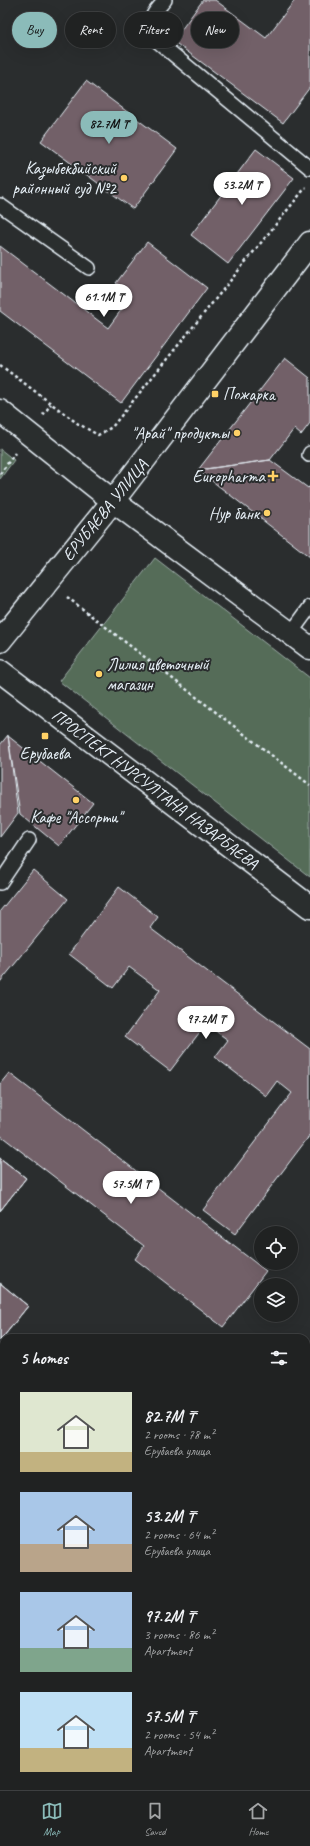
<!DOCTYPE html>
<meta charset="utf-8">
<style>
body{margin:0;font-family:Caveat,sans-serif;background:#2d2f2f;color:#f1f3f6;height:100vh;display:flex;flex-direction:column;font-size:15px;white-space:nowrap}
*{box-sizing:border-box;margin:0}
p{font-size:13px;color:#a2a4a5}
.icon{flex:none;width:22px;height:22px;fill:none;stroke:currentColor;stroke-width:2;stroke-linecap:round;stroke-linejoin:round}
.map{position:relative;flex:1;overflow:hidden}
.drawer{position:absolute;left:0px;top:1334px;width:310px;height:456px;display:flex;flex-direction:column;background:#202222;border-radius:12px 12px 0 0;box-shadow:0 4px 16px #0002,0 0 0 1px #3d3f40}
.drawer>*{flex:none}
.hud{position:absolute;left:12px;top:12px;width:286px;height:36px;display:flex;gap:8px}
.controls{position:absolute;left:254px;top:1226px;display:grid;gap:8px}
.controls a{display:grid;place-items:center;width:44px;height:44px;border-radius:50%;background:#202222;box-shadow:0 4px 16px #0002,0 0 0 1px #3d3f40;font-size:20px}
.price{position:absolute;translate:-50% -34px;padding:0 9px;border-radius:14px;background:#fff;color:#222;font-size:13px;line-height:26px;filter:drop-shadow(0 1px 2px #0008)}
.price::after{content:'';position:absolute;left:50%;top:24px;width:12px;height:9px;margin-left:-6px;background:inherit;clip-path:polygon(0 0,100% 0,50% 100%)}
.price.selected{background:#8bbbb9;color:#111}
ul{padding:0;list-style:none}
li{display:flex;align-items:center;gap:12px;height:100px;padding:0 20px}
li span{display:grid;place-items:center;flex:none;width:112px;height:80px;border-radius:0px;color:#555}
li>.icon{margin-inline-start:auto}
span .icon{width:48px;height:48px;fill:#fffc;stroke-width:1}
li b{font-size:17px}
h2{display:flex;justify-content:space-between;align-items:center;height:48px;padding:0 20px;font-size:17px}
.tag{padding:0 14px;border-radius:18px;background:#202222;box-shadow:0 4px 16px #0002,0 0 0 1px #3d3f40;font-size:14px;line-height:36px}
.tag.selected{background:#8bbbb9;color:#111}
.tabs{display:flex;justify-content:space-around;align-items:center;height:56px;border-top:1px solid #3d3f40;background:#202222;font-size:11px;color:#a2a4a5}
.tabs a{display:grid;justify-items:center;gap:2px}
.tabs .selected{color:#8bbbb9}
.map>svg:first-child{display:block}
.green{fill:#546c59;stroke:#9eaea8}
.building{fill:#726067;stroke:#e8f1f8}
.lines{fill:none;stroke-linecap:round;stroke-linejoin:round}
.lane-casing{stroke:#e8f1f8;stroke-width:16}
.street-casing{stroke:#e8f1f8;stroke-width:25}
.secondary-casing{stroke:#e8f1f8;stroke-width:25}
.path{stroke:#e8f1f8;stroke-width:2.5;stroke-dasharray:3 3;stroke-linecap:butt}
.lane{stroke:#2a2d2e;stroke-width:13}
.street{stroke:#2a2d2e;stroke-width:22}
.secondary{stroke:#2a2d2e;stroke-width:22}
.poi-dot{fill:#ffd166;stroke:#2a2d2e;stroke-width:1.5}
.labels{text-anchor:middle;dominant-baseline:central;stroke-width:4;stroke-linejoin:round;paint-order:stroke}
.poi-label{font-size:17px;fill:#e8f1f8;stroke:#2a2d2e;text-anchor:end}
.street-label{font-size:17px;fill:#e8f1f8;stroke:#2a2d2e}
</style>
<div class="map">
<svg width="310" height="1790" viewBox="0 0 310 1790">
<rect width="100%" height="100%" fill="#2a2d2e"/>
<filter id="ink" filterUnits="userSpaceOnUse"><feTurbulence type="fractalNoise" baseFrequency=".025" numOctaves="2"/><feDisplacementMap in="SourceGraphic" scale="8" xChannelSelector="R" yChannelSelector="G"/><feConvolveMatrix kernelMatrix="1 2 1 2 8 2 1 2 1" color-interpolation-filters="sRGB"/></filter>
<g filter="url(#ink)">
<!-- green -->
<path class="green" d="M 0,449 L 14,460 L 0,479 Z
M 155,558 L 310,678 L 310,877 L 59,681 Z"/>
<!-- building -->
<path class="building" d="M 203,0 L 215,0 L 266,38 L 295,0 L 310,0 L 310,87 L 283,123 L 173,41 Z
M 86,81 L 177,149 L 133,209 L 41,141 Z
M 256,149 L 294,178 L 228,264 L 191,235 Z
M 147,242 L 207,288 L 121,403 L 0,311 L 0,246 L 108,328 L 132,295 L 116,283 Z
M 285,358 L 310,378 L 310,423 L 301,435 L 294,429 L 270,460 L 198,470 Z
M 270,460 L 308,488 L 310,486 L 310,557 L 198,470 Z
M 8,735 L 18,813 L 0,837 L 0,745 Z
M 8,736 L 93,803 L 59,846 L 20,814 Z
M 33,870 L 68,899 L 0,982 L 0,911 Z
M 119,887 L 158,917 L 150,928 L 310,1049 L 310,1135 L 235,1234 L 203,1210 L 292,1093 L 277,1081 L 266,1096 L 215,1057 L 228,1040 L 206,1024 L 170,1071 L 125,1037 L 160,990 L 129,967 L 113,988 L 69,954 Z
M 9,1073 L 266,1271 L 223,1327 L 135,1259 L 144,1246 L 0,1135 L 0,1084 Z
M 0,1158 L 26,1178 L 0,1211 Z
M 0,1158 L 26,1178 L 0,1211 Z
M 0,1283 L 28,1306 L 0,1341 Z
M 0,1283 L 28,1306 L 0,1341 Z
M 310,1350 L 310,1413 L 306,1410 L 306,1354 Z
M 310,1623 L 310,1688 L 306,1693 L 306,1628 Z
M 0,1703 L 4,1706 L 4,1778 L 0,1775 Z
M 306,1769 L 310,1772 L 310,1790 L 237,1790 L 232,1786 L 306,1786 Z
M 14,1786 L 54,1786 L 51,1790 L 19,1790 Z"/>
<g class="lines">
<defs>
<path id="lane" d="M 165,0 C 150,18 146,19 157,41 L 310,168
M 0,205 L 89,268
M 309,455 L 310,453
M 291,633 L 310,607
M 0,883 L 29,840"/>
<path id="street" d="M 306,1535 L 310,1530
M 191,1786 L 196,1790
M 111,1790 L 114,1786"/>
<path id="secondary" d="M 0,411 L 113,501 L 310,648
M 0,641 L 113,501 L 310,243
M 0,671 L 310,907"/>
</defs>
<!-- lane casing -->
<use href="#lane" class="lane-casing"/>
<!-- street casing -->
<use href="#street" class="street-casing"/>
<!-- secondary casing -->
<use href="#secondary" class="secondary-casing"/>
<!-- path -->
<path class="path" d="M 0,365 L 77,423 L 98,435 L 112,427 L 306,187
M 43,415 L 51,404
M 0,474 L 15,453
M 67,597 L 310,785"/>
<!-- lane -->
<use href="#lane" class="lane"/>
<!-- street -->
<use href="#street" class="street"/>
<!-- secondary -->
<use href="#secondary" class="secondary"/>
</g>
</g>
<!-- markers -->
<g class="poi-dot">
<circle cx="124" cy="178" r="4"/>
<rect x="211" y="390" width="8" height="8" rx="2"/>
<circle cx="237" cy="433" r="4"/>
<path d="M271 470h4v4h4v4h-4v4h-4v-4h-4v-4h4z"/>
<circle cx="267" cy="513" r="4"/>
<circle cx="99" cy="674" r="4"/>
<rect x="41" y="732" width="8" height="8" rx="2"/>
<circle cx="76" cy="800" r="4"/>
</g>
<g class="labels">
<!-- poi labels -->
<g class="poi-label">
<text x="116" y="168">Казыбекбийский<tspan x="116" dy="20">районный суд №2</tspan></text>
<text x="223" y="394" text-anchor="start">Пожарка</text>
<text x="229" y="433">"Арай" продукты</text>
<text x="265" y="476">Europharma</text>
<text x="259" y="513">Нур банк</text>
<text x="107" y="664" text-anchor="start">Лилия цветочный<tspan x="107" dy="20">магазин</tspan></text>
<text x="45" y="753" text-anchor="middle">Ерубаева</text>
<text x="76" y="817" text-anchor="middle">Кафе "Ассорти"</text>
</g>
<!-- street labels -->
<g class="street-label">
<text transform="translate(105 510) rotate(-51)">ЕРУБАЕВА УЛИЦА</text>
<text transform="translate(155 789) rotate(37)">ПРОСПЕКТ НУРСУЛТАНА НАЗАРБАЕВА</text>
</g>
</g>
</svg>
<div class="controls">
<a><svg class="icon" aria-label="locate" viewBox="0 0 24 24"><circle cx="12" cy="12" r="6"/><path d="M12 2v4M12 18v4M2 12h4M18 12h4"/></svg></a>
<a><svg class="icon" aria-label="layers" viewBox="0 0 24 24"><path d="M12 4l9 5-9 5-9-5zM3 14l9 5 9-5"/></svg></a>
</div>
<b class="price selected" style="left:109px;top:145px">82.7M ₸</b>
<b class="price" style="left:242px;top:206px">53.2M ₸</b>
<b class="price" style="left:104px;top:318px">61.1M ₸</b>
<b class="price" style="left:206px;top:1040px">97.2M ₸</b>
<b class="price" style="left:131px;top:1205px">57.5M ₸</b>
<div class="hud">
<a class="tag selected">Buy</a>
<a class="tag">Rent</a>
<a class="tag">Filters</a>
<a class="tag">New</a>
</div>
<section class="drawer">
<h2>5 homes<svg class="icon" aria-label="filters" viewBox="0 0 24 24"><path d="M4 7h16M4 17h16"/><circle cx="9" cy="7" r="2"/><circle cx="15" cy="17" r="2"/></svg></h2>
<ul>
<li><span style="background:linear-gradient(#dfe7d0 75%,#c2b280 0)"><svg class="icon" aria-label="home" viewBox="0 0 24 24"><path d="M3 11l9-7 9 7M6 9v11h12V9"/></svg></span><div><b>82.7M ₸</b><p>2 rooms · 78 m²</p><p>Ерубаева улица</p></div></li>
<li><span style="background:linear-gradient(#a9c7e8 65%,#b9a48a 0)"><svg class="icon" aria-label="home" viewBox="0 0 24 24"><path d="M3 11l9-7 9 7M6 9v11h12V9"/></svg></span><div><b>53.2M ₸</b><p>2 rooms · 64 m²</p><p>Ерубаева улица</p></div></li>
<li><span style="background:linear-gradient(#a9c7e8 70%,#7fa58c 0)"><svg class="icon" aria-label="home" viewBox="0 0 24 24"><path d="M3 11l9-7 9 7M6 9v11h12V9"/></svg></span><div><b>97.2M ₸</b><p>3 rooms · 86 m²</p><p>Apartment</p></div></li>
<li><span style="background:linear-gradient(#bfe0f5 70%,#c2b280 0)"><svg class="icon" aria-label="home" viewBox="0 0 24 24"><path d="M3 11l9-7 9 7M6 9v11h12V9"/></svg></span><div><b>57.5M ₸</b><p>2 rooms · 54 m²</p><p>Apartment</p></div></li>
</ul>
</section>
</div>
<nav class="tabs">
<a class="selected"><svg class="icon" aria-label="map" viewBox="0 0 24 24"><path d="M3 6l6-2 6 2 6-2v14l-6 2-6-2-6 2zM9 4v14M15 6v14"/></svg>Map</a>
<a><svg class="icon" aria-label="saved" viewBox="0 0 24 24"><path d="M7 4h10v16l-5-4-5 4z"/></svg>Saved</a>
<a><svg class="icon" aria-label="home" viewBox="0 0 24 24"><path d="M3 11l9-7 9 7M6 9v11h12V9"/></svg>Home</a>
</nav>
